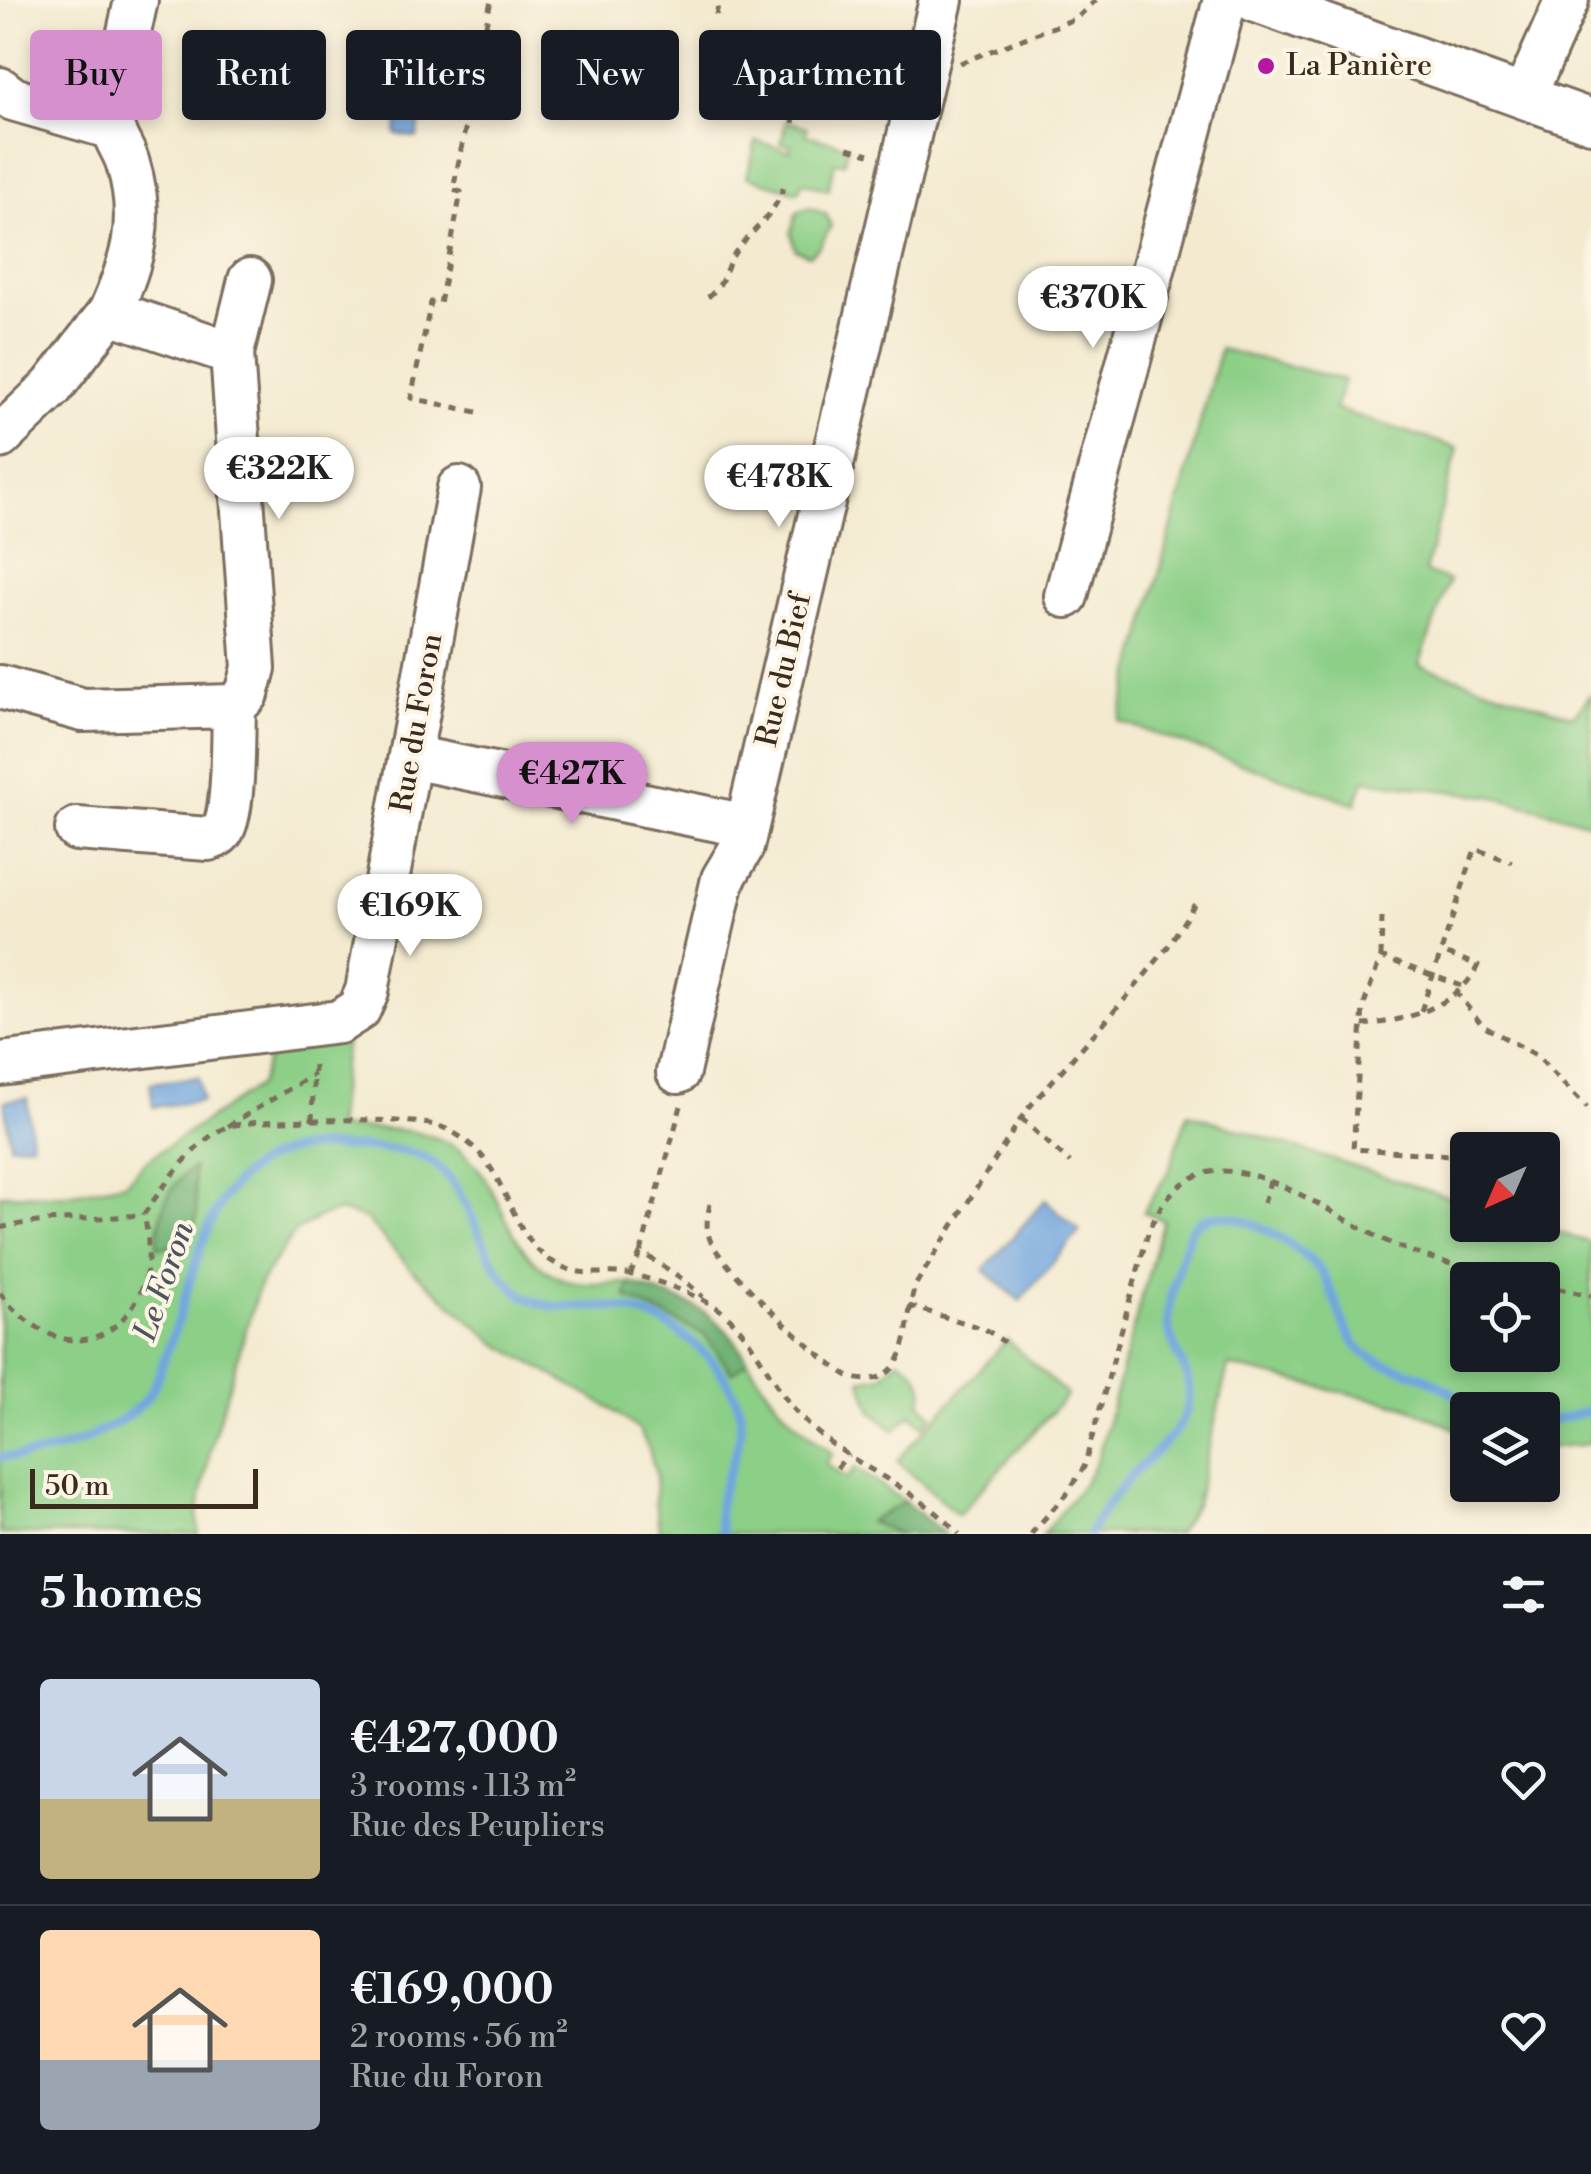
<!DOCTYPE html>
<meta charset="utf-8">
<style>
body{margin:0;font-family:"Libre Bodoni",serif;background:#20242c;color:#f1f3f6;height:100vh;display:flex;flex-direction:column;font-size:38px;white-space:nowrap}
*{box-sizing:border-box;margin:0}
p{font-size:32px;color:#9ea1a6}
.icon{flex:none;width:55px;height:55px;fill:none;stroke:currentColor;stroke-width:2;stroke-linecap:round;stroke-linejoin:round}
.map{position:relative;height:1534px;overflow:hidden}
.sheet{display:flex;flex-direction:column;background:#171b24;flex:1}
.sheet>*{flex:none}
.guide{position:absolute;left:30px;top:30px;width:1000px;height:90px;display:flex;gap:20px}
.needle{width:65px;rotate:225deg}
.buttons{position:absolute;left:1450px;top:1132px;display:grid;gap:20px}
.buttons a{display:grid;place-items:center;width:110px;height:110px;border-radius:10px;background:#171b24;box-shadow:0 5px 15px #0003;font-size:50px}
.scale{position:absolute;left:30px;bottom:25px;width:228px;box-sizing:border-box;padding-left:10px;border:5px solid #3b2a1e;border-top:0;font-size:28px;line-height:35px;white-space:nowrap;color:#3b2a1e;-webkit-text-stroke:8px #fcf5e5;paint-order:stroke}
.price{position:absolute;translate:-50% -85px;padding:0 22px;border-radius:35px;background:#fff;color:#222;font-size:32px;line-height:65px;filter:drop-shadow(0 2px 5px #0008)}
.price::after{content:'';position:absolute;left:50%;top:60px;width:30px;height:22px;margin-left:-15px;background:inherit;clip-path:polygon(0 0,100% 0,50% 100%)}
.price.current{background:#d690ce;color:#111}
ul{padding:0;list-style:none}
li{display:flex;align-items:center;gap:30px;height:250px;padding:0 40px}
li+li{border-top:2px solid #363941}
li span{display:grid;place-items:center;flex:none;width:280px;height:200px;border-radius:10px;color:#555}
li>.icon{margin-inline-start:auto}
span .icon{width:120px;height:120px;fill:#fffc;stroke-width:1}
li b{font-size:42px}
h2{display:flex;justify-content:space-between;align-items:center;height:120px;padding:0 40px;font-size:42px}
.chip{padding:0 35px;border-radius:10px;background:#171b24;box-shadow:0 5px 15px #0003;font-size:35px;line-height:90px}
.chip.current{background:#d690ce;color:#111}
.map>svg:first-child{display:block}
.green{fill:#8ccf87;stroke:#647c52;stroke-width:2.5;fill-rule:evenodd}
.forest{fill:#71b274;stroke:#566e49;stroke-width:2.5}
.water{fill:#71a6de;stroke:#56687e;stroke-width:2.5}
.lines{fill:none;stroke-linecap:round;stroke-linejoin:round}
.stream{stroke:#71a6de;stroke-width:9}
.minor-casing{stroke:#7b6d5c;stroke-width:48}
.path{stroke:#7b6d5c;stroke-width:5;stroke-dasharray:8 8;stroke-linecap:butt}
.minor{stroke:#fff;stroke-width:42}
.poi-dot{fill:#b5179e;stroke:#fcf5e5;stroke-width:4}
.labels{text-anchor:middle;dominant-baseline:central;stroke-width:8;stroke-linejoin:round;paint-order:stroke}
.poi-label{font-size:30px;fill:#3b2a1e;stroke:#fcf5e5;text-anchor:start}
.street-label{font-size:30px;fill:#3b2a1e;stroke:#fcf5e5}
.water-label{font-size:32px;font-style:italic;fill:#4e5561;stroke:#fcf5e5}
</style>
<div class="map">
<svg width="1591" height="1534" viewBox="0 0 1591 1534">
<rect width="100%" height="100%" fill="#fcf5e5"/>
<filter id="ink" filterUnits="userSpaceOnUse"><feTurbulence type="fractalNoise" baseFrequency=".01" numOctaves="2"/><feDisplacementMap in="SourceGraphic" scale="20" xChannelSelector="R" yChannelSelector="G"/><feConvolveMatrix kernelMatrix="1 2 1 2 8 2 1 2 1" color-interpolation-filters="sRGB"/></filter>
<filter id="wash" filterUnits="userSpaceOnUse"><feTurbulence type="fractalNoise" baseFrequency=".0048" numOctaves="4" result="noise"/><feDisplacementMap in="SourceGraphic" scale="40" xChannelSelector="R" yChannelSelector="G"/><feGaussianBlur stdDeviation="2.25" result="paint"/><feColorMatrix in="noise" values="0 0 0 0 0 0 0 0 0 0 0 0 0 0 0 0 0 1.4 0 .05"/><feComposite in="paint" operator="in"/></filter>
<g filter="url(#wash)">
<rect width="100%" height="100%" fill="#f3ead0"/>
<!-- green -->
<path class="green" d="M 786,121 L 807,127 L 806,135 L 848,146 L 844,163 L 835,162 L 828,190 L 802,182 L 798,192 L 747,177 L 756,141 L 790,151 L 791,145 L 781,143 Z
M 809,208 L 826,214 L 831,226 L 820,246 L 809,255 L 795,249 L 791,231 L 797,212 Z
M 1220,349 L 1344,380 L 1335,409 L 1458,448 L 1425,572 L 1449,581 L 1419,665 L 1573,716 L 1591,694 L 1591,823 L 1496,797 L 1364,780 L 1356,804 L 1119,721 Z
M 346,1038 L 336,1128 C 374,1129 416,1126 450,1144 C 509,1176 497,1258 568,1281 C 587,1287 610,1282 630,1283 L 627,1297 L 705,1335 L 732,1372 L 748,1361 C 774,1404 793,1423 833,1453 L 826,1464 L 847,1479 L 855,1468 L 905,1502 L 870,1521 L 901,1534 L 660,1534 L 655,1502 L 656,1474 L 648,1447 L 639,1430 L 610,1408 L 496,1343 L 412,1270 L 366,1219 L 339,1211 L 317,1218 L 294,1233 L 260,1283 L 211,1446 L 197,1517 L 199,1534 L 0,1534 L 0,1194 L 63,1195 L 125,1183 L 146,1161 L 259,1085 L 272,1048 Z
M 1188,1113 L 1467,1203 L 1468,1225 L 1535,1225 L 1591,1243 L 1591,1444 L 1543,1448 L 1542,1410 L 1468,1410 L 1467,1434 L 1405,1406 L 1228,1366 L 1196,1504 L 1177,1534 L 1043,1534 L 1084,1483 L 1097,1460 L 1163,1220 L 1143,1212 L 1168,1173 ZM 1468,1280 L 1542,1280 L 1542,1355 L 1468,1355 Z
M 1007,1340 L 1067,1395 L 958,1515 L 897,1461 Z
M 899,1359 C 916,1370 929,1383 921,1403 L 933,1415 L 924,1426 L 911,1414 L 895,1430 L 872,1411 L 861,1380 L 882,1376 Z"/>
<!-- forest -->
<path class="forest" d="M 193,1167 L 197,1215 L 187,1247 L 157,1247 C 159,1214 165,1188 193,1167 Z
M 630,1283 C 687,1304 716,1305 748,1361 L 732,1373 L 705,1335 L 626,1297 Z
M 905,1502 L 945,1534 L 901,1534 L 869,1522 Z"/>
<!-- water -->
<path class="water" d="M 415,88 L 425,95 L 417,138 L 396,134 L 404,91 Z
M 198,1077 L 202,1101 L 153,1107 L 150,1083 Z
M 27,1098 L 32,1143 L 10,1145 L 4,1101 Z
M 1045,1200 L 1080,1231 L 1020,1301 L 984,1270 Z"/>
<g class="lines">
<!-- stream -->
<path class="stream" d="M 1542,1423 L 1591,1411
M 0,1457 C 30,1458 61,1450 88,1438 C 108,1428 129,1418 144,1401 C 156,1389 160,1369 166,1354 C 203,1262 203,1142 333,1147 C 360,1148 397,1146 423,1157 C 473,1180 476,1263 523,1295 C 552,1315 587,1303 619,1308 C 667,1315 714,1352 735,1396 C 758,1448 703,1490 723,1534
M 1089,1534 C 1100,1514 1114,1495 1129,1478 C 1151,1454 1184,1434 1189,1400 C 1192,1374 1176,1356 1170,1334 C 1163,1312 1182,1251 1191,1230 C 1217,1190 1302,1246 1322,1273 C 1337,1296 1340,1328 1359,1348 C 1376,1366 1401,1367 1422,1376 C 1443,1385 1461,1400 1482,1410"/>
</g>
</g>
<g filter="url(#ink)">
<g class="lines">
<defs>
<path id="minor" d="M 1254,0 L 1591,121
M 0,89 L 13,99 L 113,128
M 1524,97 L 1567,0
M 110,312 C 133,261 145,220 128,164 C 125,152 116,141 113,129 C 110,108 131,26 136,0
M 232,353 L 250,280
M 0,437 L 52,387 L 110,312 L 232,353 L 254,668 L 247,694 L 234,706 L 83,710 L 0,687
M 1066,596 L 1225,0
M 411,757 L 747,826
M 77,829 L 208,839 C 214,837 217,837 221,832 C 235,816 233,731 234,706
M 0,1064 L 339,1022 L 359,1009 L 367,991 L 459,488
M 678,1072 L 723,879 L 742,847 L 941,0"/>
</defs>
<!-- minor casing -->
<use href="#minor" class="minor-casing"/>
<!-- path -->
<path class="path" d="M 716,15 L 719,0
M 960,63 L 1077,18 L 1096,0
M 793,123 L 796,103 L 787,73 L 794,35
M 848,148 L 869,154
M 708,297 C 727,282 723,269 736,251 C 753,229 775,215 783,188
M 477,412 L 411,398 L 431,302 L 440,304 L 461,192 L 453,190 L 491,0
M 1381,957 L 1382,918
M 1462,986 L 1381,957 L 1363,1007 L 1353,1149 L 1468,1156
M 1455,991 L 1483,1026 L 1536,1055 L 1587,1108
M 1421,1011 L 1441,952
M 1363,1025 C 1404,1021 1459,1007 1478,965 L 1441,952 L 1475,849 L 1512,862
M 681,1106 L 641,1252 L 684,1280 L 703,1297
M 1021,1118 L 1070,1163
M 312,1121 L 314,1063
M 228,1126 L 314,1074
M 1542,1160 L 1545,1161
M 1264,1203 L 1270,1181
M 710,1204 C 707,1218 705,1229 711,1242 C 726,1271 817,1358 847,1375 C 856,1380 867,1381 877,1378 C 913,1367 904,1313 916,1284 L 1025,1112 L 1131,992 L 1167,948 L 1196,902
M 0,1228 C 47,1217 96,1221 144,1214
M 630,1275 L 641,1252
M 1542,1285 L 1591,1296
M 0,1293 C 14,1312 27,1322 47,1333 C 99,1358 144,1312 148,1261 C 149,1245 147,1229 144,1214 C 162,1188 197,1138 227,1127 C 253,1118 413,1117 439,1126 C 451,1130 463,1138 472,1146 C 508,1176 513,1240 553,1262 C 581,1279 598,1270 627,1274 C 652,1278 682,1290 705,1301 C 752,1323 766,1381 801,1417 C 846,1465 915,1485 959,1534
M 909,1306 L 985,1329 L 1004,1342
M 837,1468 L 848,1454
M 1031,1534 L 1068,1492 L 1084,1467 L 1148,1233 C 1199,1103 1319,1213 1395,1245 C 1435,1262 1479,1271 1522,1280"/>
<!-- minor -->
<use href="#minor" class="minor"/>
</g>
</g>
<!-- markers -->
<circle class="poi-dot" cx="1266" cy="66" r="10"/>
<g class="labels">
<!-- poi labels -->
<g class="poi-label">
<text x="1286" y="66">La Panière</text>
</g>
<!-- street labels -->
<g class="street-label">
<text transform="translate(784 670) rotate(-77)">Rue du Bief</text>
<text transform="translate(417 723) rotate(-80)">Rue du Foron</text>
</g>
<!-- water labels -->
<g class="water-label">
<text transform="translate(164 1281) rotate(-71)">Le Foron</text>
</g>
</g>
</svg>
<div class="buttons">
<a><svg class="needle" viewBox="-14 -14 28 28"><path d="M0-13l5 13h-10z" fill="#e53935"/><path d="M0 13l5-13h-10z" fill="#9ea1a6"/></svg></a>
<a><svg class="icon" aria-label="locate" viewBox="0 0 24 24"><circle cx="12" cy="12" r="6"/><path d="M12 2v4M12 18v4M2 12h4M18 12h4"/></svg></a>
<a><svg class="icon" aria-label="layers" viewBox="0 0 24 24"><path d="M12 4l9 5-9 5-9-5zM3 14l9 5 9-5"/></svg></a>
</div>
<div class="scale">50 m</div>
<b class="price" style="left:1093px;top:351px">€370K</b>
<b class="price" style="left:279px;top:522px">€322K</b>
<b class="price" style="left:779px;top:530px">€478K</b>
<b class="price current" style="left:572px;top:827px">€427K</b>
<b class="price" style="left:410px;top:959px">€169K</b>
<div class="guide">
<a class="chip current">Buy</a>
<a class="chip">Rent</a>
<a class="chip">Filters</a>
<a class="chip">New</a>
<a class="chip">Apartment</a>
</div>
</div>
<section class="sheet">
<h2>5 homes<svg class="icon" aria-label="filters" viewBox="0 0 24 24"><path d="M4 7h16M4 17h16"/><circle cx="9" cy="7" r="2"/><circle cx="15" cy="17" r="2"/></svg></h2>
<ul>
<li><span style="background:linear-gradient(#c9d6e8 60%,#c2b280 0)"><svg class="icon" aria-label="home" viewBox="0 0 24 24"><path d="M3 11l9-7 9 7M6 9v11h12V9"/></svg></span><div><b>€427,000</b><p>3 rooms · 113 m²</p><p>Rue des Peupliers</p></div><svg class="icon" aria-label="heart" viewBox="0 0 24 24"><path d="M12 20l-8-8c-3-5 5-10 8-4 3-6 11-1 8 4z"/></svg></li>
<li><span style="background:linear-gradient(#ffd9b3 65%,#9aa5b1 0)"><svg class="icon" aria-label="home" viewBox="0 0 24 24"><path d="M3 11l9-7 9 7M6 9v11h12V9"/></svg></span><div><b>€169,000</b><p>2 rooms · 56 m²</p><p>Rue du Foron</p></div><svg class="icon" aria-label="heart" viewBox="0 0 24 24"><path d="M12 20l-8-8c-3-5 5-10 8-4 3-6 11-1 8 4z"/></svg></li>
</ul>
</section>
